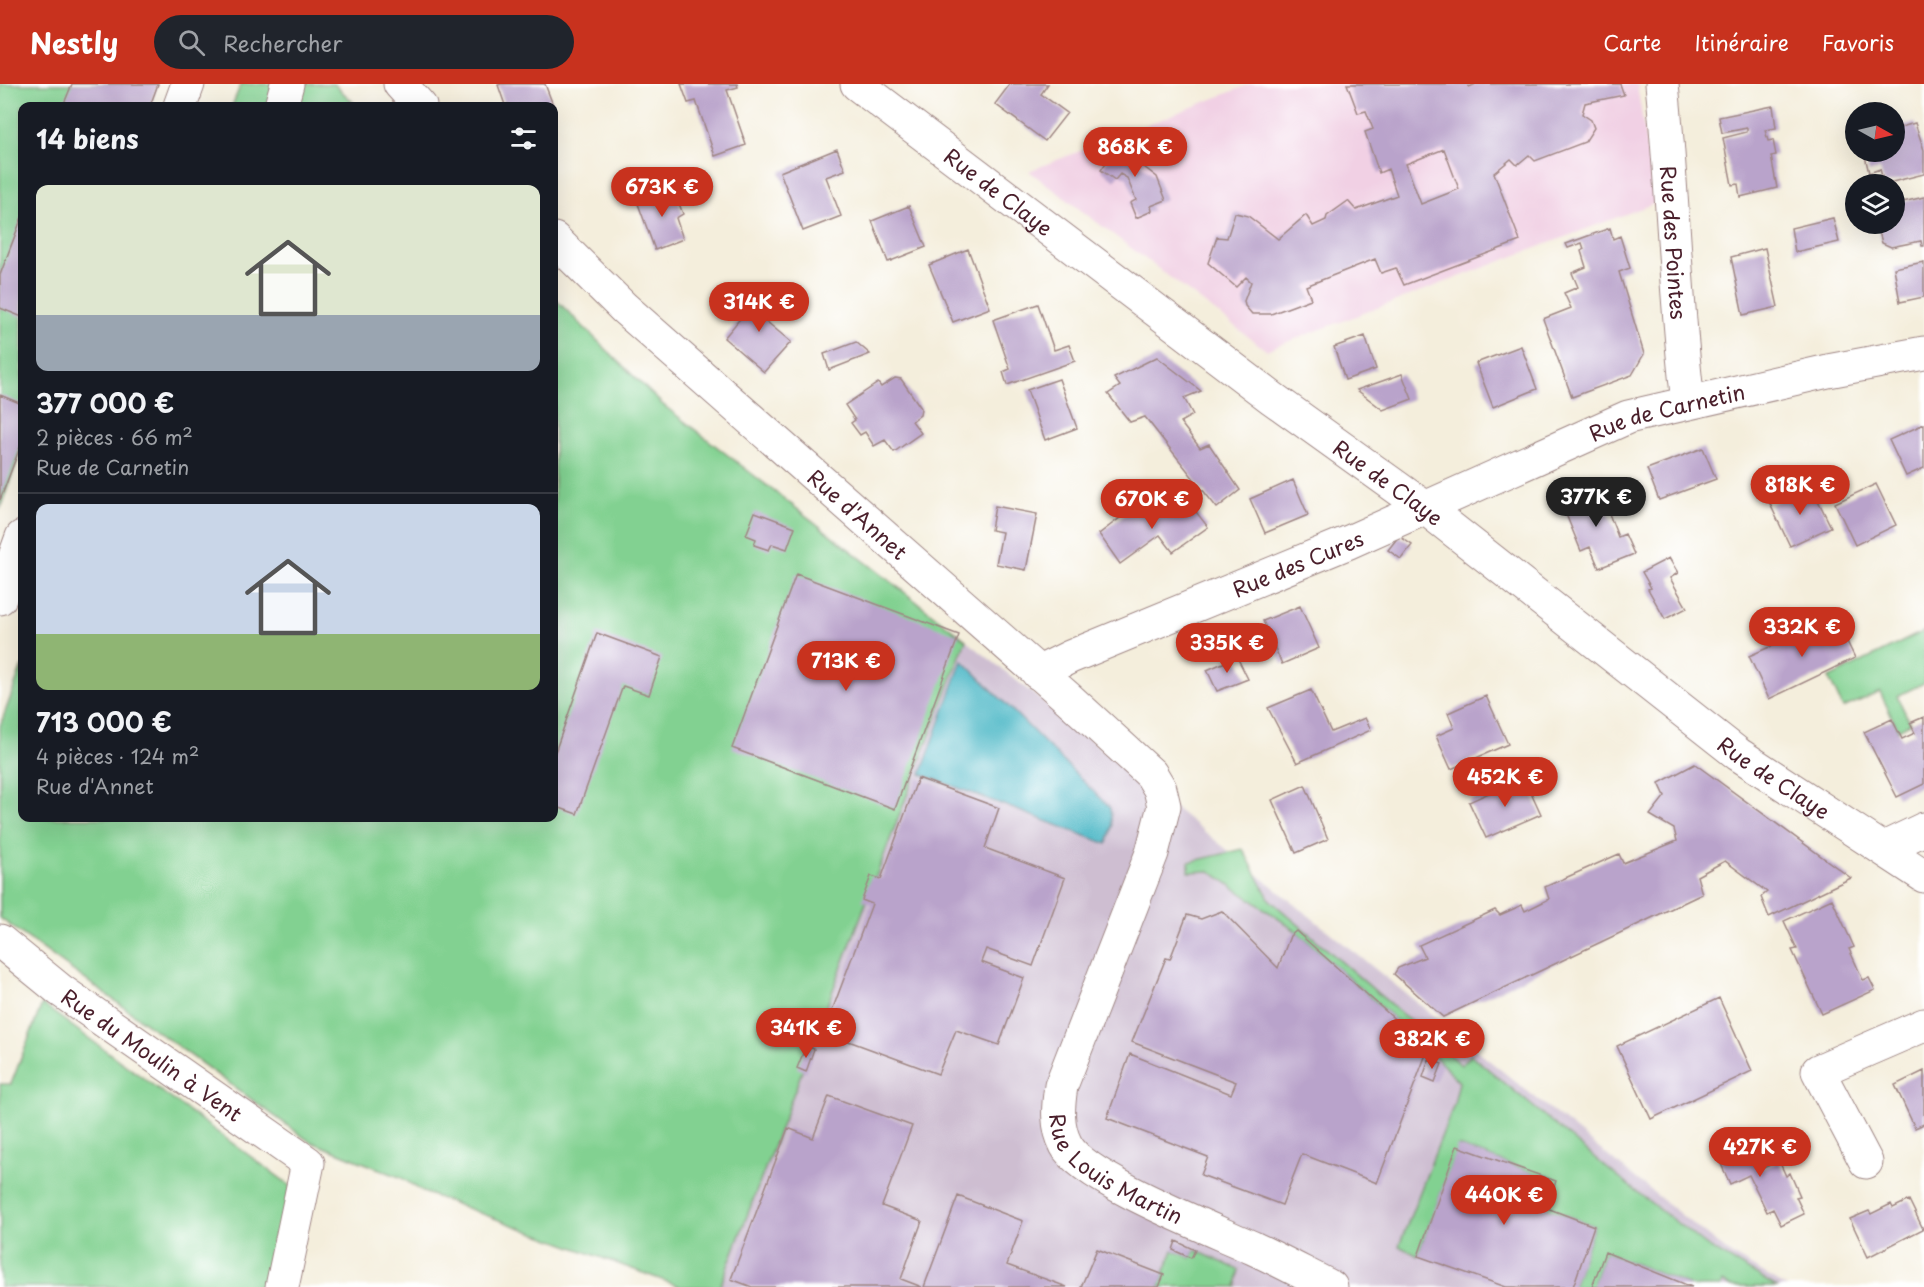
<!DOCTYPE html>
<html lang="fr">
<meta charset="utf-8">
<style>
body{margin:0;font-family:"Playpen Sans",sans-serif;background:#20242c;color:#f1f3f6;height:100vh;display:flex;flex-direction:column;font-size:22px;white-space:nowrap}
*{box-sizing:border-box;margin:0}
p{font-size:20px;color:#9ea1a6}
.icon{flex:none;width:33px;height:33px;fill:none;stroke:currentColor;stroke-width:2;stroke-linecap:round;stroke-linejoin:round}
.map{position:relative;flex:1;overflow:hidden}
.sheet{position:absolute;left:18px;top:18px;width:540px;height:720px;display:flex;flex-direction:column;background:#171b24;border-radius:12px;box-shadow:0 6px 24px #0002}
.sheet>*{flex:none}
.needle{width:39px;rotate:98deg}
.fabs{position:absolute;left:1845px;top:18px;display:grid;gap:12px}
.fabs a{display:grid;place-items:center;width:60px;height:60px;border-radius:50%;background:#171b24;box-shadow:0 6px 24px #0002;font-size:30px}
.price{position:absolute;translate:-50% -51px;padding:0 14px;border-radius:21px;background:#c8321e;color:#fff;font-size:20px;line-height:39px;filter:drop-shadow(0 2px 3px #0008)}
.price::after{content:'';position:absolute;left:50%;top:36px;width:18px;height:14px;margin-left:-9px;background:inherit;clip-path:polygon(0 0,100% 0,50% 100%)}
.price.on{background:#222;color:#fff}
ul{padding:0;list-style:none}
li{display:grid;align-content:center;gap:12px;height:318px;padding:0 18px}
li+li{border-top:2px solid #363941}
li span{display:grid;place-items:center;height:186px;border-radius:12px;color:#555}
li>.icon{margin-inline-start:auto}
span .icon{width:108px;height:108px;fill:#fffc;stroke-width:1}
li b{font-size:26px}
h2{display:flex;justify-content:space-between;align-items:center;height:72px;padding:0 18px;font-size:26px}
header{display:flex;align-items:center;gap:36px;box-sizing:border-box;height:84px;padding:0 30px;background:#c8321e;color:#fff}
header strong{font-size:28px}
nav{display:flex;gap:33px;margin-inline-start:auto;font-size:21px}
.search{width:420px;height:54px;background:#20242c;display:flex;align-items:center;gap:15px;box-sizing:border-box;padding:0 21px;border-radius:33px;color:#9ea1a6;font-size:22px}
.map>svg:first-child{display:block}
.built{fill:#f1d0e4}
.industrial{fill:#cebed1}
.green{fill:#82d191;stroke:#66785e;stroke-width:1.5}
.water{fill:#4bb7c6;stroke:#4a6b78;stroke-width:1.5}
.building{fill:#b9a3cb;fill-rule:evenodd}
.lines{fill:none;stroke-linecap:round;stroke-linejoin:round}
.minor-casing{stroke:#9f8684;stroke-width:35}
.minor{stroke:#fff;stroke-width:33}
.labels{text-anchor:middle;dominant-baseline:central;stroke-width:4.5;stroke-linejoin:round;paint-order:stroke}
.street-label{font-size:21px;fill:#4a1f2b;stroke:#fff}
</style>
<header>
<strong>Nestly</strong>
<div class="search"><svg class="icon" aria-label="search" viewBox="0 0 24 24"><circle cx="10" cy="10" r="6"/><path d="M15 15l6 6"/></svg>Rechercher</div>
<nav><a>Carte</a><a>Itinéraire</a><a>Favoris</a></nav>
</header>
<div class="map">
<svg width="1924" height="1203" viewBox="0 0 1924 1203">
<rect width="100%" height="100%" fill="#fff"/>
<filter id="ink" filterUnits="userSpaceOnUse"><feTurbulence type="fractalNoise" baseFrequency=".0167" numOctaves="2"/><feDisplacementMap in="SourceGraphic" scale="12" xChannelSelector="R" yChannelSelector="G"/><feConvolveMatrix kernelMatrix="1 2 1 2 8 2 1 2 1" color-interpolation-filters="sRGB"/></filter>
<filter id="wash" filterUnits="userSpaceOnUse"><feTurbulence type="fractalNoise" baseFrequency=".008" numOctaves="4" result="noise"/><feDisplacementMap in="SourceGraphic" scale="24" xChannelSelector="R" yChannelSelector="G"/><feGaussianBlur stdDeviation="1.35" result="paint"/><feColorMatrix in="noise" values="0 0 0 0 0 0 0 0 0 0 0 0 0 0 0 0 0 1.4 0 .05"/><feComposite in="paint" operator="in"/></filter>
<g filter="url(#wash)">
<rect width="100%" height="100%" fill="#f4eedc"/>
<!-- built -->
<path class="built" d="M 1251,0 L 1637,0 L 1655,119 L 1266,266 L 1029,87 Z"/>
<!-- industrial -->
<path class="industrial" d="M 966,556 L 1730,1170 L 1787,1203 L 720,1203 Z"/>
<!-- green -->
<path class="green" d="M 0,0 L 156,0 L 147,22 L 22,22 L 22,364 L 0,425 Z
M 241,0 L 334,0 L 357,22 L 232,22 Z
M 554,214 L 662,320 L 966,556 L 720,1203 L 681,1203 L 423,1108 L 402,1094 L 309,1057 L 0,834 L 0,642 L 22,582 L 22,734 L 554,734 Z
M 1924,547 L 1924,599 L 1897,612 L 1910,639 L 1898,646 L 1880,608 L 1843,624 L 1829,594 Z
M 1243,765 L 1270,816 L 1461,981 L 1471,971 L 1624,1098 L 1707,1162 L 1777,1203 L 1732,1203 L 1722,1198 L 1721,1203 L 1693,1203 L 1605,1168 L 1592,1203 L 1573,1203 L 1594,1142 L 1547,1124 L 1556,1097 L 1458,1062 L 1418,1172 L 1399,1162 L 1454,1020 L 1459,998 L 1428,965 L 1296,847 L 1210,787 L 1189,788 L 1189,778 Z
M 42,920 L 291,1102 L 267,1203 L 0,1203 L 0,1000 L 11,1000 Z
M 1173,1166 L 1191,1174 L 1195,1166 L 1239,1186 L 1236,1203 L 1159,1203 Z"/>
<!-- water -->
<path class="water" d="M 962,576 L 1110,724 L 1112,742 L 1107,760 L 921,690 Z"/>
<g id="blocks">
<!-- building -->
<path class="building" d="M 72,0 L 158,0 L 150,22 L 63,22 Z
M 501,0 L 545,0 L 553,21 L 509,22 L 508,20 L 505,21 L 498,1 Z
M 681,0 L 737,0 L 738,3 L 727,6 L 746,61 L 715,72 L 696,17 L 688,19 Z
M 1010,0 L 1048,0 L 1041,10 L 1067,29 L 1045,57 L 995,20 Z
M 1347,0 L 1468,0 L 1469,3 L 1476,0 L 1620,0 L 1624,11 L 1585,19 L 1582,30 L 1591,36 L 1594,44 L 1585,58 L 1535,77 L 1529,71 L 1517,81 L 1511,75 L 1494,89 L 1520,157 L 1404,201 L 1396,184 L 1381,189 L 1375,175 L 1306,202 L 1311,215 L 1271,230 L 1252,230 L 1245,222 L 1244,217 L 1251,198 L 1246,193 L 1236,203 L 1208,179 L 1217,153 L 1227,154 L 1235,129 L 1248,132 L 1278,155 L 1306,131 L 1313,142 L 1326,136 L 1327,132 L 1348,117 L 1356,126 L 1397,111 L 1388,85 L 1379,89 L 1365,48 L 1373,45 L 1366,27 L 1358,29 ZM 1444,65 L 1459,105 L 1421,120 L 1406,80 Z
M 1773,22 L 1776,44 L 1765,46 L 1768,57 L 1773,56 L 1776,71 L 1771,72 L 1777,104 L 1740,113 L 1738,100 L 1732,101 L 1723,54 L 1747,48 L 1747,44 L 1722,49 L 1719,33 Z
M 1915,39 L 1924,66 L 1924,90 L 1884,100 L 1880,85 L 1869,89 L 1864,68 L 1894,68 L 1894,45 Z
M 1121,57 L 1145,74 L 1140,80 L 1157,93 L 1166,116 L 1151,122 L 1152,127 L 1136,134 L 1130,119 L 1136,116 L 1127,94 L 1120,90 L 1115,96 L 1101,86 Z
M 837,65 L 845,86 L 826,93 L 841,132 L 803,147 L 780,88 Z
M 673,104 L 683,130 L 676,134 L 683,155 L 655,166 L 637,117 Z
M 1924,113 L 1924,162 L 1922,162 L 1921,157 L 1891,163 L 1882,159 L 1877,140 L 1894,140 L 1894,120 Z
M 909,122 L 926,163 L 888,178 L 872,137 Z
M 22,133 L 22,233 L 0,224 L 0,191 Z
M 1833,134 L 1839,158 L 1795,168 L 1791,144 Z
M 1610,144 L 1613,155 L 1620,152 L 1630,184 L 1619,188 L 1644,270 L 1632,291 L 1572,313 L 1543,235 L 1571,224 L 1564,209 L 1578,203 L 1572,189 L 1586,183 L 1581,167 L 1584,165 L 1582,159 L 1568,164 L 1566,160 Z
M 1765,164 L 1778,223 L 1743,231 L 1731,173 Z
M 968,165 L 990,224 L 953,238 L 929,181 Z
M 1924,178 L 1924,213 L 1900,218 L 1894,184 Z
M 764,206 L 781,221 L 767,238 L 791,258 L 764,288 L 724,254 Z
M 1038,220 L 1054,266 L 1069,261 L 1075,277 L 1007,301 L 1003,288 L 1010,285 L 993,236 Z
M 1365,252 L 1376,285 L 1345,296 L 1334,263 Z
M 856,258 L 870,270 L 829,286 L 824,270 Z
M 1521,262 L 1537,305 L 1493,323 L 1476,279 Z
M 1157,273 L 1201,307 L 1184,314 L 1193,331 L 1180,338 L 1200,364 L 1209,360 L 1240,406 L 1217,424 L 1145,333 L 1130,338 L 1108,310 L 1120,302 L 1114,294 Z
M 1402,290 L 1412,315 L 1383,326 L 1357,306 Z
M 895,294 L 901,295 L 921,324 L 920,331 L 912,337 L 921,349 L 894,368 L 885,356 L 874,362 L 865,348 L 860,351 L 851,339 L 855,336 L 845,321 L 878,299 L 881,303 Z
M 1059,295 L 1077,344 L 1045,356 L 1027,306 Z
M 0,311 L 22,320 L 22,358 L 0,416 Z
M 1924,340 L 1924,384 L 1906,392 L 1889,356 Z
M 1703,364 L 1716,395 L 1659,416 L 1647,385 Z
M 1293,396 L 1308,431 L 1265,449 L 1250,415 Z
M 1876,400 L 1896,441 L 1855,461 L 1835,419 Z
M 1811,402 L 1831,443 L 1790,462 L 1770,420 Z
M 1599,404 L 1618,453 L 1625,450 L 1634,470 L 1599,484 L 1590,463 L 1581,467 L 1561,418 Z
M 1185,414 L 1208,443 L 1173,468 L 1160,451 L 1120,480 L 1099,450 L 1137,421 L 1151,438 Z
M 995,422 L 1037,430 L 1026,486 L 996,480 L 1002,448 L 991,446 Z
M 755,428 L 795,443 L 787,465 L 772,460 L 769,466 L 754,461 L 756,455 L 746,451 Z
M 1399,452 L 1412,461 L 1401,475 L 1388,466 Z
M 1669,474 L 1678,489 L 1670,494 L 1687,524 L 1665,535 L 1648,505 L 1651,504 L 1642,488 Z
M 796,490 L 959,551 L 895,725 L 732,664 Z
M 1300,522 L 1319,564 L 1282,580 L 1263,537 Z
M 1835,533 L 1855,574 L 1769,615 L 1749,572 L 1781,558 L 1782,560 Z
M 597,549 L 662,573 L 649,611 L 623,602 L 577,730 L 554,722 L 554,671 Z
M 1237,573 L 1248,595 L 1217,607 L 1207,586 Z
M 1311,606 L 1331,648 L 1365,634 L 1371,646 L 1297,679 L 1268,624 Z
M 1486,612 L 1508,660 L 1451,685 L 1436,652 L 1454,644 L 1448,629 Z
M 1924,633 L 1924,700 L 1897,713 L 1864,648 L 1892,635 L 1902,655 L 1915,649 L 1910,639 Z
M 1695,680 L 1851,794 L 1769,833 L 1761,813 L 1767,808 L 1725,777 L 1697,792 L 1702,810 L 1443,933 L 1394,890 L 1398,884 L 1425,873 L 1419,861 L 1495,826 L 1500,831 L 1522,821 L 1525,827 L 1549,815 L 1545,803 L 1619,770 L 1623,779 L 1677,757 L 1674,745 L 1650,731 L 1665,712 L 1659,699 Z
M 1524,693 L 1541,730 L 1486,754 L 1469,718 Z
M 918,694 L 999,724 L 985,764 L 1065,794 L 1033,882 L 986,865 L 981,878 L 1024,894 L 999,961 L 956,946 L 938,990 L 824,948 L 872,820 L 862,816 L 871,792 L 881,795 Z
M 1305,701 L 1328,755 L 1296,769 L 1272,716 Z
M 1832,815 L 1854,863 L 1849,865 L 1863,896 L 1869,894 L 1875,906 L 1822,930 L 1792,866 L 1797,865 L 1784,837 Z
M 1222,827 L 1278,884 L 1290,852 L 1296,847 L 1428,965 L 1377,1099 L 1302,1070 L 1282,1121 L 1201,1091 L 1208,1073 L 1107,1034 L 1130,970 L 1231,1010 L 1236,998 L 1132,958 L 1166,874 L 1170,875 L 1187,831 L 1201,835 Z
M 1719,914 L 1752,987 L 1651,1035 L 1617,962 Z
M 806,962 L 814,965 L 806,988 L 797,984 Z
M 1429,975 L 1442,980 L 1435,998 L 1423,993 Z
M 1924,987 L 1924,1040 L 1915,1044 L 1895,1001 Z
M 829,1012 L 912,1042 L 882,1122 L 922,1137 L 901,1195 L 922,1203 L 752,1203 L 731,1195 L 788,1044 L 813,1054 Z
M 1746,1047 L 1753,1063 L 1748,1065 L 1759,1086 L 1779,1077 L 1786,1092 L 1790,1089 L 1800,1112 L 1796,1113 L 1804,1130 L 1781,1141 L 1773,1125 L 1767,1128 L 1749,1091 L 1730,1100 L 1713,1062 Z
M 1457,1062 L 1556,1097 L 1547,1124 L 1594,1142 L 1573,1203 L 1506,1203 L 1418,1172 Z
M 958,1112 L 1023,1137 L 1007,1181 L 1067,1203 L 924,1203 Z
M 1909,1116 L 1923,1145 L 1868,1173 L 1850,1135 L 1869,1127 L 1871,1130 L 1891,1120 L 1893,1124 Z
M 1176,1157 L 1195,1166 L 1191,1174 L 1173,1166 Z
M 1097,1165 L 1164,1191 L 1159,1203 L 1081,1203 Z
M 1605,1168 L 1692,1203 L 1592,1203 Z"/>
</g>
</g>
<g filter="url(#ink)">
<use href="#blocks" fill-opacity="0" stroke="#9f8684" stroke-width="1.5"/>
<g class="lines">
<defs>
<g id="minor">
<path d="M 400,0 L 420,22"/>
<path id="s1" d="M 857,0 L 1272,314 L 1424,423 L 1738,670 L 1924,792"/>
<path id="s2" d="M 1662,0 C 1673,106 1675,213 1688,318"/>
<path d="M 180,22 L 188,0"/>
<path d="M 281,22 L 287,0"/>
<path id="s3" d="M 554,155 L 624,224 L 1069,615 L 1151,690 L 1160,705 L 1164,722 L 1152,769 L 1061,1002 C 1058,1022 1056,1042 1066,1061 C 1083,1095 1214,1146 1253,1164 C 1279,1176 1305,1190 1331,1203"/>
<path d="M 0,514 L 22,453"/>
<path id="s4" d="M 1038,589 L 1070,573 L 1349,458 L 1628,333 L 1828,287 L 1924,269"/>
<path d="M 1884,764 L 1924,745"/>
<path id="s5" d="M 0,857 L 60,906 L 308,1079 L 282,1203"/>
<path d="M 1866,1078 L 1818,987 L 1924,941"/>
</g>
</defs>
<!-- minor casing -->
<use href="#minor" class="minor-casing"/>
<!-- minor -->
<use href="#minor" class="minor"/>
</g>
</g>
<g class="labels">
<!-- street labels -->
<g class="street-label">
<text stroke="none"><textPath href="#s1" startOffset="178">Rue de Claye</textPath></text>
<text stroke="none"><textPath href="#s2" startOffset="159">Rue des Pointes</textPath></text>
<text stroke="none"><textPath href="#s4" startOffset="682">Rue de Carnetin</textPath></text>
<text stroke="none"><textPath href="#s1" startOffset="664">Rue de Claye</textPath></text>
<text stroke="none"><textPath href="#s3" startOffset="410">Rue d'Annet</textPath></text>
<text stroke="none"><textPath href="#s4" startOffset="282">Rue des Cures</textPath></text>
<text stroke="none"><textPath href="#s1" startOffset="1150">Rue de Claye</textPath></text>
<text stroke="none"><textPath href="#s5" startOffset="190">Rue du Moulin à Vent</textPath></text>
<text stroke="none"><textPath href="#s3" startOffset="1248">Rue Louis Martin</textPath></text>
</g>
</g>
</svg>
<div class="fabs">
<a><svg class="needle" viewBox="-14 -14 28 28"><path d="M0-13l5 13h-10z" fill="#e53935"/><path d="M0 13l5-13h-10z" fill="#9ea1a6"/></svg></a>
<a><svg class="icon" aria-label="layers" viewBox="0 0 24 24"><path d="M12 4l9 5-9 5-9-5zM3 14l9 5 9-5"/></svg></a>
</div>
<b class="price" style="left:1135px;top:94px">868K €</b>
<b class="price" style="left:662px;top:134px">673K €</b>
<b class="price" style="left:759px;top:249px">314K €</b>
<b class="price" style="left:1800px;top:432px">818K €</b>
<b class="price on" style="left:1596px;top:444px">377K €</b>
<b class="price" style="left:1152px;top:446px">670K €</b>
<b class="price" style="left:1802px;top:574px">332K €</b>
<b class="price" style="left:1227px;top:590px">335K €</b>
<b class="price" style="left:846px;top:608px">713K €</b>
<b class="price" style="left:1505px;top:724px">452K €</b>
<b class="price" style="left:806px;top:975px">341K €</b>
<b class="price" style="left:1432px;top:986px">382K €</b>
<b class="price" style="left:1760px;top:1094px">427K €</b>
<b class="price" style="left:1504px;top:1142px">440K €</b>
<section class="sheet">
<h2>14 biens<svg class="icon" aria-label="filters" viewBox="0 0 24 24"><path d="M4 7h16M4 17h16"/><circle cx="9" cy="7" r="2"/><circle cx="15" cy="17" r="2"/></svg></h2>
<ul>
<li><span style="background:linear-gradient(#dfe7d0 70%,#9aa5b1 0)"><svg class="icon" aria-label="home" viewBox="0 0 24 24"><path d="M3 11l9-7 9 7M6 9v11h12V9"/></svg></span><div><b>377 000 €</b><p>2 pièces · 66 m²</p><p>Rue de Carnetin</p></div></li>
<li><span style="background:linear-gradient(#c9d6e8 70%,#8fb573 0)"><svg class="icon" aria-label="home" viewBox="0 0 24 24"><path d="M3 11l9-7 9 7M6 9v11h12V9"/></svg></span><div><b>713 000 €</b><p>4 pièces · 124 m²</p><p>Rue d'Annet</p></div></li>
</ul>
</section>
</div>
